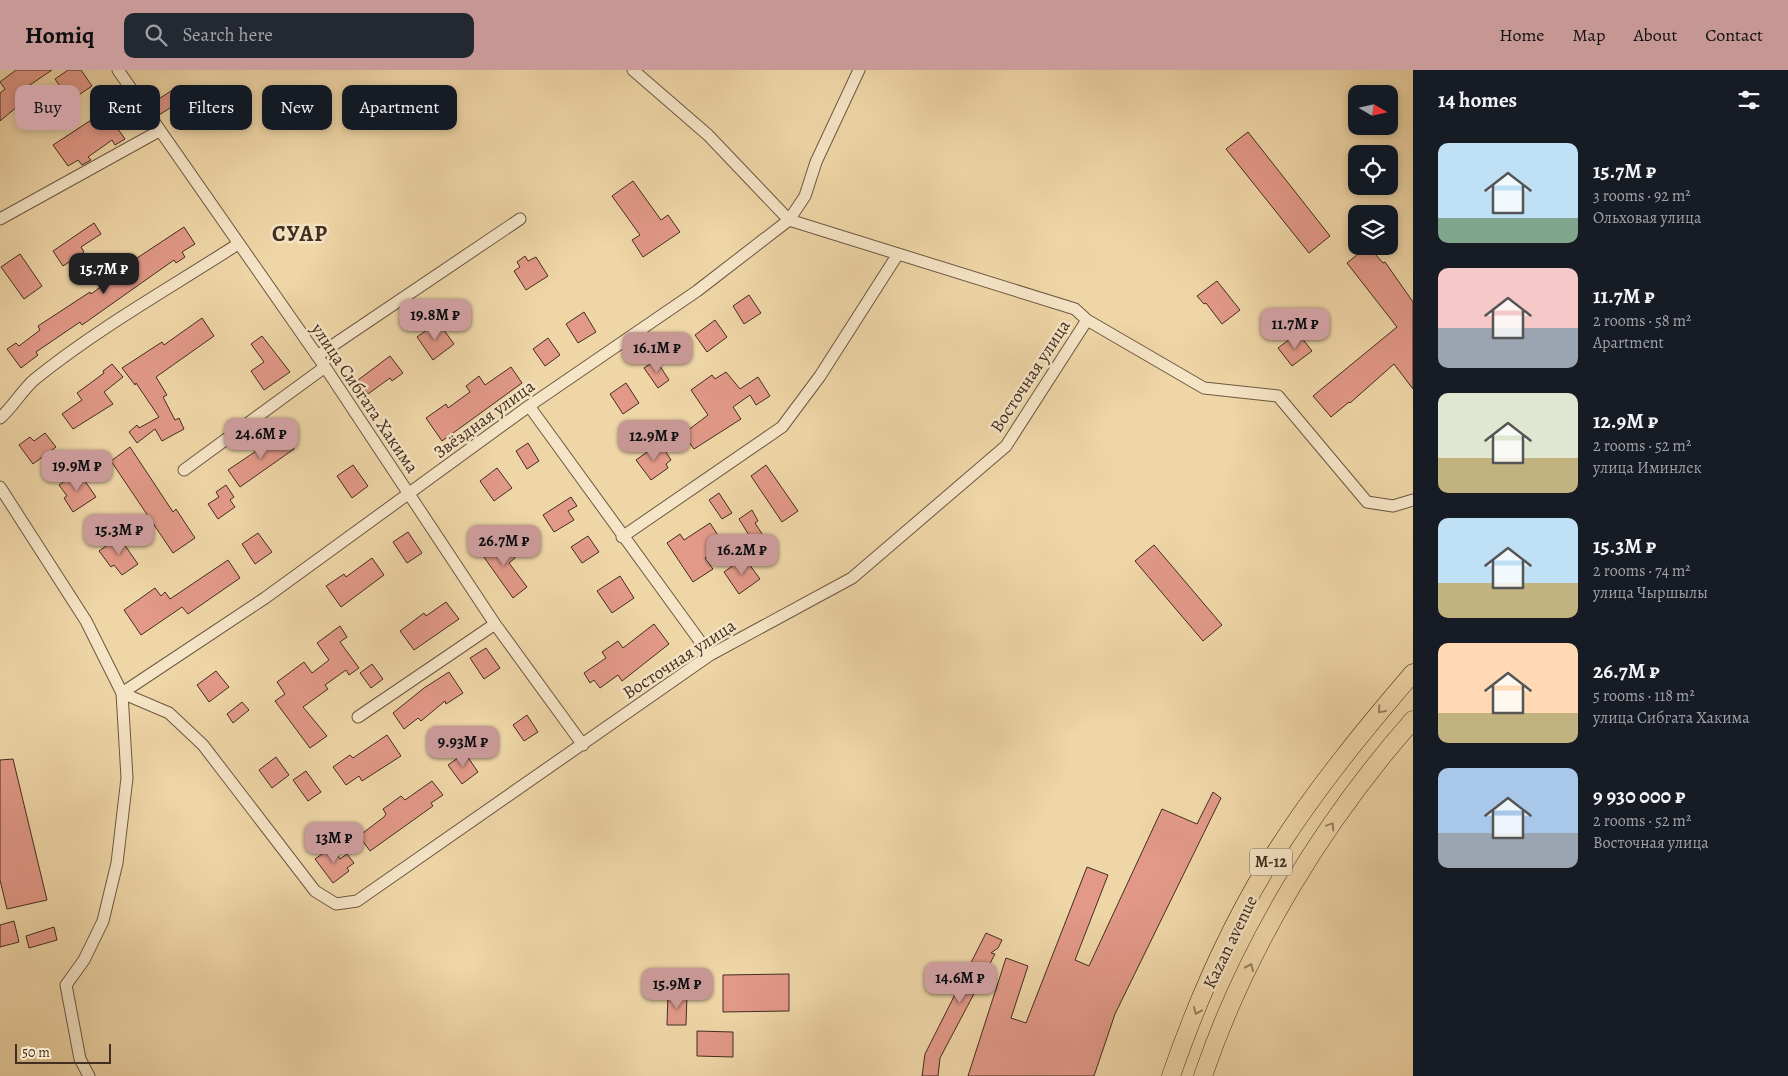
<!DOCTYPE html>
<meta charset="utf-8">
<style>
body{margin:0;font-family:Alegreya,serif;background:#242831;color:#f1f3f6;height:100vh;display:flex;flex-direction:column;font-size:19px;white-space:nowrap}
*{box-sizing:border-box;margin:0}
p{font-size:16px;color:#9ea1a6}
.icon{flex:none;width:28px;height:28px;fill:none;stroke:currentColor;stroke-width:2;stroke-linecap:round;stroke-linejoin:round}
.map{position:relative;flex:1;overflow:hidden}
.details{display:flex;flex-direction:column;background:#171b24;width:375px}
.details>*{flex:none}
.banner{position:absolute;left:15px;top:15px;width:475px;height:45px;display:flex;gap:10px}
.needle{width:32px;rotate:99deg}
.tools{position:absolute;left:1348px;top:15px;display:grid;gap:10px}
.tools a{display:grid;place-items:center;width:50px;height:50px;border-radius:10px;background:#171b24;box-shadow:0 2px 8px #0003;font-size:25px}
.scale{position:absolute;left:15px;bottom:12px;width:96px;box-sizing:border-box;padding-left:5px;border:2px solid #422d1f;border-top:0;font-size:14px;line-height:18px;white-space:nowrap;color:#422d1f;-webkit-text-stroke:4px #f5e4c6;paint-order:stroke}
.price{position:absolute;translate:-50% -42px;padding:0 11px;border-radius:10px;background:#c59692;color:#111;font-size:16px;line-height:32px;filter:drop-shadow(0 1px 2px #0008)}
.price::after{content:'';position:absolute;left:50%;top:30px;width:15px;height:11px;margin-left:-8px;background:inherit;clip-path:polygon(0 0,100% 0,50% 100%)}
.price.on{background:#222;color:#fff}
ul{padding:0;list-style:none}
li{display:flex;align-items:center;gap:15px;height:125px;padding:0 25px}
li span{display:grid;place-items:center;flex:none;width:140px;height:100px;border-radius:10px;color:#555}
li>.icon{margin-inline-start:auto}
span .icon{width:60px;height:60px;fill:#fffc;stroke-width:1}
li b{font-size:21px}
h2{display:flex;justify-content:space-between;align-items:center;height:60px;padding:0 25px;font-size:21px}
.tag{padding:0 18px;border-radius:10px;background:#171b24;box-shadow:0 2px 8px #0003;font-size:18px;line-height:45px}
.tag.on{background:#c59692;color:#111}
header{display:flex;align-items:center;gap:30px;box-sizing:border-box;height:70px;padding:0 25px;background:#c59692;color:#111}
header strong{font-size:24px}
nav{display:flex;gap:28px;margin-inline-start:auto;font-size:18px}
.search{width:350px;height:45px;background:#242831;display:flex;align-items:center;gap:12px;box-sizing:border-box;padding:0 18px;border-radius:10px;color:#9ea1a6;font-size:19px}
main{display:flex;flex:1;min-height:0}
.map>svg:first-child{display:block}
.building{fill:#e29988;stroke:#422d1f}
.lines{fill:none;stroke-linecap:round;stroke-linejoin:round}
.minor-casing{stroke:#6d5741;stroke-width:13}
.primary-casing{stroke:#422d1f;stroke-width:19}
.minor{stroke:#f5e4c6;stroke-width:11}
.primary{stroke:#efd6a7;stroke-width:18}
.oneway{stroke:#988263}
.labels{text-anchor:middle;dominant-baseline:central;stroke-width:5;stroke-linejoin:round;paint-order:stroke}
.shield{fill:#f5e4c6;stroke:#786451;stroke-width:1}
.shield-label{font-size:16px;font-weight:bold;fill:#422d1f}
.street-label{font-size:18px;fill:#422d1f;stroke:#f5e4c6}
.district-label{font-size:22px;font-weight:bold;letter-spacing:1px;fill:#422d1f;stroke:#f5e4c6}
</style>
<header>
<strong>Homiq</strong>
<div class="search"><svg class="icon" aria-label="search" viewBox="0 0 24 24"><circle cx="10" cy="10" r="6"/><path d="M15 15l6 6"/></svg>Search here</div>
<nav><a>Home</a><a>Map</a><a>About</a><a>Contact</a></nav>
</header>
<main>
<div class="map">
<svg width="1413" height="1006" viewBox="0 0 1413 1006">
<rect width="100%" height="100%" fill="#efd6a7"/>
<filter id="stains"><feTurbulence type="fractalNoise" baseFrequency=".004" numOctaves="4"/><feColorMatrix values="0 0 0 0 .2 0 0 0 0 .09 0 0 0 0 .02 0 0 0 .5 -.17"/></filter>
<radialGradient id="worn" r=".72"><stop offset=".6" stop-color="#630" stop-opacity="0"/><stop offset="1" stop-color="#630" stop-opacity=".3"/></radialGradient>
<!-- building -->
<path class="building" d="M 16,0 L 52,0 L 24,19 L 30,26 L 0,51 L 0,23 L 5,19 L 0,12 Z
M 68,0 L 81,0 L 92,16 L 70,31 L 55,9 Z
M 174,19 L 181,31 L 159,45 L 151,34 Z
M 105,41 L 125,69 L 115,75 L 112,70 L 88,87 L 91,90 L 82,95 L 78,90 L 68,96 L 53,75 Z
M 1248,62 L 1330,166 L 1309,183 L 1226,79 Z
M 633,111 L 661,150 L 668,145 L 680,162 L 643,187 L 632,170 L 640,165 L 612,126 Z
M 94,153 L 101,164 L 81,177 L 84,182 L 63,196 L 53,181 Z
M 184,157 L 195,174 L 182,182 L 185,187 L 176,193 L 174,190 L 82,255 L 80,252 L 36,282 L 38,285 L 21,298 L 7,279 L 16,273 L 19,276 L 40,260 L 38,256 L 90,222 L 91,224 L 132,194 L 131,192 Z
M 1368,176 L 1383,193 L 1385,192 L 1413,232 L 1413,319 L 1394,294 L 1350,333 L 1349,332 L 1331,347 L 1313,326 L 1397,257 L 1347,193 Z
M 20,184 L 42,216 L 24,229 L 1,197 Z
M 525,186 L 528,191 L 536,187 L 548,206 L 526,220 L 514,201 L 520,197 L 517,192 Z
M 1217,211 L 1240,240 L 1222,254 L 1206,233 L 1204,234 L 1197,226 Z
M 749,225 L 761,243 L 744,254 L 733,236 Z
M 584,242 L 596,262 L 578,273 L 566,254 Z
M 202,248 L 214,266 L 156,307 L 167,325 L 163,327 L 175,350 L 179,348 L 184,359 L 162,371 L 155,359 L 137,373 L 129,362 L 137,355 L 139,358 L 159,347 L 136,313 L 135,315 L 122,298 L 162,272 L 164,275 Z
M 715,250 L 727,267 L 707,282 L 695,265 Z
M 438,252 L 454,274 L 433,290 L 417,267 Z
M 1298,263 L 1312,281 L 1292,296 L 1278,278 Z
M 262,266 L 290,302 L 264,320 L 251,301 L 264,292 L 251,274 Z
M 548,268 L 560,285 L 545,296 L 533,279 Z
M 390,286 L 403,303 L 392,311 L 390,308 L 368,324 L 358,310 Z
M 656,290 L 669,310 L 658,318 L 644,298 Z
M 112,294 L 123,307 L 104,322 L 113,334 L 73,359 L 62,344 L 82,330 L 77,323 L 104,303 L 103,301 Z
M 511,297 L 522,313 L 442,371 L 426,348 L 446,334 L 448,338 L 470,322 L 466,316 L 479,306 L 485,315 Z
M 726,302 L 740,319 L 758,307 L 770,326 L 756,335 L 750,325 L 733,337 L 741,349 L 694,379 L 683,364 L 708,345 L 691,320 L 712,305 L 715,309 Z
M 626,313 L 639,333 L 623,344 L 610,324 Z
M 45,363 L 56,377 L 33,394 L 19,375 L 30,367 L 34,371 Z
M 283,363 L 294,379 L 240,417 L 228,400 Z
M 528,373 L 539,391 L 527,399 L 516,381 Z
M 660,373 L 671,390 L 666,394 L 668,398 L 651,410 L 636,390 Z
M 130,377 L 173,442 L 176,439 L 195,468 L 173,483 L 111,391 Z
M 353,395 L 368,416 L 352,428 L 337,406 Z
M 766,395 L 798,441 L 782,452 L 751,406 Z
M 497,398 L 512,418 L 494,431 L 480,411 Z
M 78,401 L 96,427 L 73,442 L 64,428 L 67,426 L 59,415 Z
M 226,415 L 234,427 L 230,430 L 235,437 L 218,449 L 208,434 L 219,427 L 216,422 Z
M 719,423 L 732,443 L 722,449 L 709,430 Z
M 571,427 L 577,436 L 568,441 L 574,450 L 554,462 L 543,445 Z
M 752,440 L 758,451 L 755,453 L 770,476 L 760,483 L 739,449 Z
M 710,453 L 725,476 L 705,488 L 713,499 L 693,512 L 667,473 L 680,464 L 684,470 Z
M 408,462 L 422,483 L 407,493 L 393,472 Z
M 258,463 L 272,482 L 255,494 L 242,474 Z
M 588,466 L 599,482 L 582,493 L 571,477 Z
M 119,467 L 138,494 L 122,505 L 114,495 L 111,497 L 99,481 Z
M 502,468 L 515,488 L 509,493 L 527,517 L 513,528 L 481,483 Z
M 1154,475 L 1222,555 L 1203,571 L 1135,491 Z
M 372,488 L 384,505 L 341,537 L 326,516 L 344,504 L 346,507 Z
M 228,490 L 240,508 L 188,544 L 182,537 L 141,565 L 124,540 L 155,518 L 161,526 L 165,522 L 170,529 Z
M 746,490 L 760,509 L 739,524 L 724,502 L 738,492 L 740,494 Z
M 620,506 L 634,528 L 612,543 L 597,521 Z
M 446,532 L 459,549 L 414,580 L 400,561 L 424,543 L 426,546 Z
M 654,554 L 669,574 L 622,611 L 618,605 L 600,618 L 594,610 L 590,613 L 584,603 L 606,588 L 602,582 L 618,571 L 623,578 Z
M 340,556 L 347,567 L 340,572 L 359,598 L 349,605 L 346,600 L 325,615 L 328,619 L 303,637 L 327,666 L 310,678 L 275,631 L 285,624 L 277,612 L 304,592 L 312,603 L 329,590 L 317,573 Z
M 486,578 L 500,598 L 484,609 L 470,588 Z
M 372,594 L 383,609 L 371,618 L 360,603 Z
M 216,601 L 229,617 L 209,632 L 197,615 Z
M 449,602 L 463,623 L 446,634 L 445,631 L 421,651 L 418,648 L 404,659 L 393,643 L 424,618 Z
M 242,632 L 249,640 L 233,653 L 227,644 Z
M 527,645 L 538,662 L 524,671 L 513,655 Z
M 387,665 L 401,686 L 362,711 L 359,706 L 346,715 L 333,697 L 350,685 L 353,688 Z
M 465,683 L 478,702 L 462,714 L 448,695 Z
M 276,687 L 289,705 L 272,718 L 259,700 Z
M 13,689 L 47,830 L 7,839 L 0,810 L 0,690 Z
M 306,701 L 321,722 L 308,731 L 293,710 Z
M 432,711 L 443,725 L 431,733 L 433,736 L 370,781 L 359,766 L 384,747 L 386,744 L 383,739 L 401,726 L 405,730 Z
M 1213,722 L 1221,728 L 1115,944 L 1094,1006 L 968,1006 L 1006,888 L 1028,896 L 1011,948 L 1026,953 L 1087,797 L 1108,805 L 1075,890 L 1089,896 L 1162,739 L 1197,754 Z
M 332,777 L 340,789 L 347,784 L 354,793 L 347,798 L 349,801 L 333,813 L 315,789 Z
M 14,851 L 19,872 L 0,877 L 0,855 Z
M 54,857 L 57,870 L 29,878 L 26,866 Z
M 986,863 L 1002,870 L 998,878 L 991,883 L 995,884 L 940,988 L 938,1006 L 922,1006 L 925,984 Z
M 789,904 L 789,941 L 723,942 L 723,905 Z
M 668,924 L 687,925 L 686,955 L 667,955 Z
M 697,961 L 733,962 L 733,987 L 697,986 Z"/>
<g class="lines">
<defs>
<path id="minor" d="M 118,0 L 325,297 L 495,554 L 583,675
M 633,0 L 708,65 L 789,150 L 1075,239 L 1087,250 L 1204,318 L 1278,326 L 1367,432 L 1393,436 L 1413,430
M 0,149 L 159,61
M 317,286 L 520,149
M 529,336 L 710,585
M 0,348 C 13,337 22,320 35,309 C 98,258 170,218 238,174
M 184,400 L 325,297
M 0,417 L 86,551 L 122,623 L 169,643 L 203,675 L 315,821 L 336,834 L 357,831 L 710,585 L 852,508 L 1006,376 L 1087,250
M 622,467 L 782,357 L 820,306 L 898,184
M 122,623 L 265,528 L 529,336 L 697,221 L 789,150 L 805,126 L 816,92 L 859,0
M 358,647 L 495,554
M 89,1006 L 80,989 L 66,915 L 84,890 L 103,851 L 117,793 L 127,708 L 122,623"/>
<path id="primary" d="M 1171,1006 C 1198,928 1234,847 1279,777 C 1319,715 1365,659 1413,603
M 1203,1006 C 1247,877 1323,752 1413,650"/>
</defs>
<!-- minor casing -->
<use href="#minor" class="minor-casing"/>
<!-- primary casing -->
<use href="#primary" class="primary-casing"/>
<!-- minor -->
<use href="#minor" class="minor"/>
<!-- primary -->
<use href="#primary" class="primary"/>
</g>
<!-- one-way arrows -->
<defs><path id="oneway-chevron" d="M-2-3.5L2.5 0L-2 3.5" fill="none" stroke-width="1.6" stroke-linecap="round" stroke-linejoin="round" transform="scale(1.25)"/></defs>
<g class="oneway">
<use href="#oneway-chevron" transform="translate(1381 640) rotate(131)"/>
<use href="#oneway-chevron" transform="translate(1331 756) rotate(-56)"/>
<use href="#oneway-chevron" transform="translate(1250 897) rotate(-66)"/>
<use href="#oneway-chevron" transform="translate(1197 941) rotate(113)"/>
</g>
<g class="labels">
<!-- shield labels -->
<rect class="shield" x="1250" y="778.5" width="42" height="27" rx="4"/>
<g class="shield-label">
<text x="1271" y="792">М-12</text>
</g>
<!-- street labels -->
<g class="street-label">
<text transform="translate(1030 306) rotate(-57)">Восточная улица</text>
<text transform="translate(365 328) rotate(56)">улица Сибгата Хакима</text>
<text transform="translate(484 349) rotate(-36)">Звёздная улица</text>
<text transform="translate(679 589) rotate(-33)">Восточная улица</text>
<text transform="translate(1230 872) rotate(-64)">Kazan avenue</text>
</g>
<!-- district labels -->
<g class="district-label">
<text x="300" y="164">СУАР</text>
</g>
</g>
<rect width="100%" height="100%" filter="url(#stains)"/>
<rect width="100%" height="100%" fill="url(#worn)"/>
</svg>
<div class="tools">
<a><svg class="needle" viewBox="-14 -14 28 28"><path d="M0-13l5 13h-10z" fill="#e53935"/><path d="M0 13l5-13h-10z" fill="#9ea1a6"/></svg></a>
<a><svg class="icon" aria-label="locate" viewBox="0 0 24 24"><circle cx="12" cy="12" r="6"/><path d="M12 2v4M12 18v4M2 12h4M18 12h4"/></svg></a>
<a><svg class="icon" aria-label="layers" viewBox="0 0 24 24"><path d="M12 4l9 5-9 5-9-5zM3 14l9 5 9-5"/></svg></a>
</div>
<div class="scale">50 m</div>
<b class="price on" style="left:104px;top:225px">15.7M ₽</b>
<b class="price" style="left:435px;top:271px">19.8M ₽</b>
<b class="price" style="left:1295px;top:280px">11.7M ₽</b>
<b class="price" style="left:657px;top:304px">16.1M ₽</b>
<b class="price" style="left:261px;top:390px">24.6M ₽</b>
<b class="price" style="left:654px;top:392px">12.9M ₽</b>
<b class="price" style="left:77px;top:422px">19.9M ₽</b>
<b class="price" style="left:119px;top:486px">15.3M ₽</b>
<b class="price" style="left:504px;top:497px">26.7M ₽</b>
<b class="price" style="left:742px;top:506px">16.2M ₽</b>
<b class="price" style="left:463px;top:698px">9.93M ₽</b>
<b class="price" style="left:334px;top:794px">13M ₽</b>
<b class="price" style="left:960px;top:934px">14.6M ₽</b>
<b class="price" style="left:677px;top:940px">15.9M ₽</b>
<div class="banner">
<a class="tag on">Buy</a>
<a class="tag">Rent</a>
<a class="tag">Filters</a>
<a class="tag">New</a>
<a class="tag">Apartment</a>
</div>
</div>
<section class="details">
<h2>14 homes<svg class="icon" aria-label="filters" viewBox="0 0 24 24"><path d="M4 7h16M4 17h16"/><circle cx="9" cy="7" r="2"/><circle cx="15" cy="17" r="2"/></svg></h2>
<ul>
<li><span style="background:linear-gradient(#bfe0f5 75%,#7fa58c 0)"><svg class="icon" aria-label="home" viewBox="0 0 24 24"><path d="M3 11l9-7 9 7M6 9v11h12V9"/></svg></span><div><b>15.7M ₽</b><p>3 rooms · 92 m²</p><p>Ольховая улица</p></div></li>
<li><span style="background:linear-gradient(#f6c9c9 60%,#9aa5b1 0)"><svg class="icon" aria-label="home" viewBox="0 0 24 24"><path d="M3 11l9-7 9 7M6 9v11h12V9"/></svg></span><div><b>11.7M ₽</b><p>2 rooms · 58 m²</p><p>Apartment</p></div></li>
<li><span style="background:linear-gradient(#dfe7d0 65%,#c2b280 0)"><svg class="icon" aria-label="home" viewBox="0 0 24 24"><path d="M3 11l9-7 9 7M6 9v11h12V9"/></svg></span><div><b>12.9M ₽</b><p>2 rooms · 52 m²</p><p>улица Иминлек</p></div></li>
<li><span style="background:linear-gradient(#bfe0f5 65%,#c2b280 0)"><svg class="icon" aria-label="home" viewBox="0 0 24 24"><path d="M3 11l9-7 9 7M6 9v11h12V9"/></svg></span><div><b>15.3M ₽</b><p>2 rooms · 74 m²</p><p>улица Чыршылы</p></div></li>
<li><span style="background:linear-gradient(#ffd9b3 70%,#c2b280 0)"><svg class="icon" aria-label="home" viewBox="0 0 24 24"><path d="M3 11l9-7 9 7M6 9v11h12V9"/></svg></span><div><b>26.7M ₽</b><p>5 rooms · 118 m²</p><p>улица Сибгата Хакима</p></div></li>
<li><span style="background:linear-gradient(#a9c7e8 65%,#9aa5b1 0)"><svg class="icon" aria-label="home" viewBox="0 0 24 24"><path d="M3 11l9-7 9 7M6 9v11h12V9"/></svg></span><div><b>9 930 000 ₽</b><p>2 rooms · 52 m²</p><p>Восточная улица</p></div></li>
</ul>
</section>
</main>
